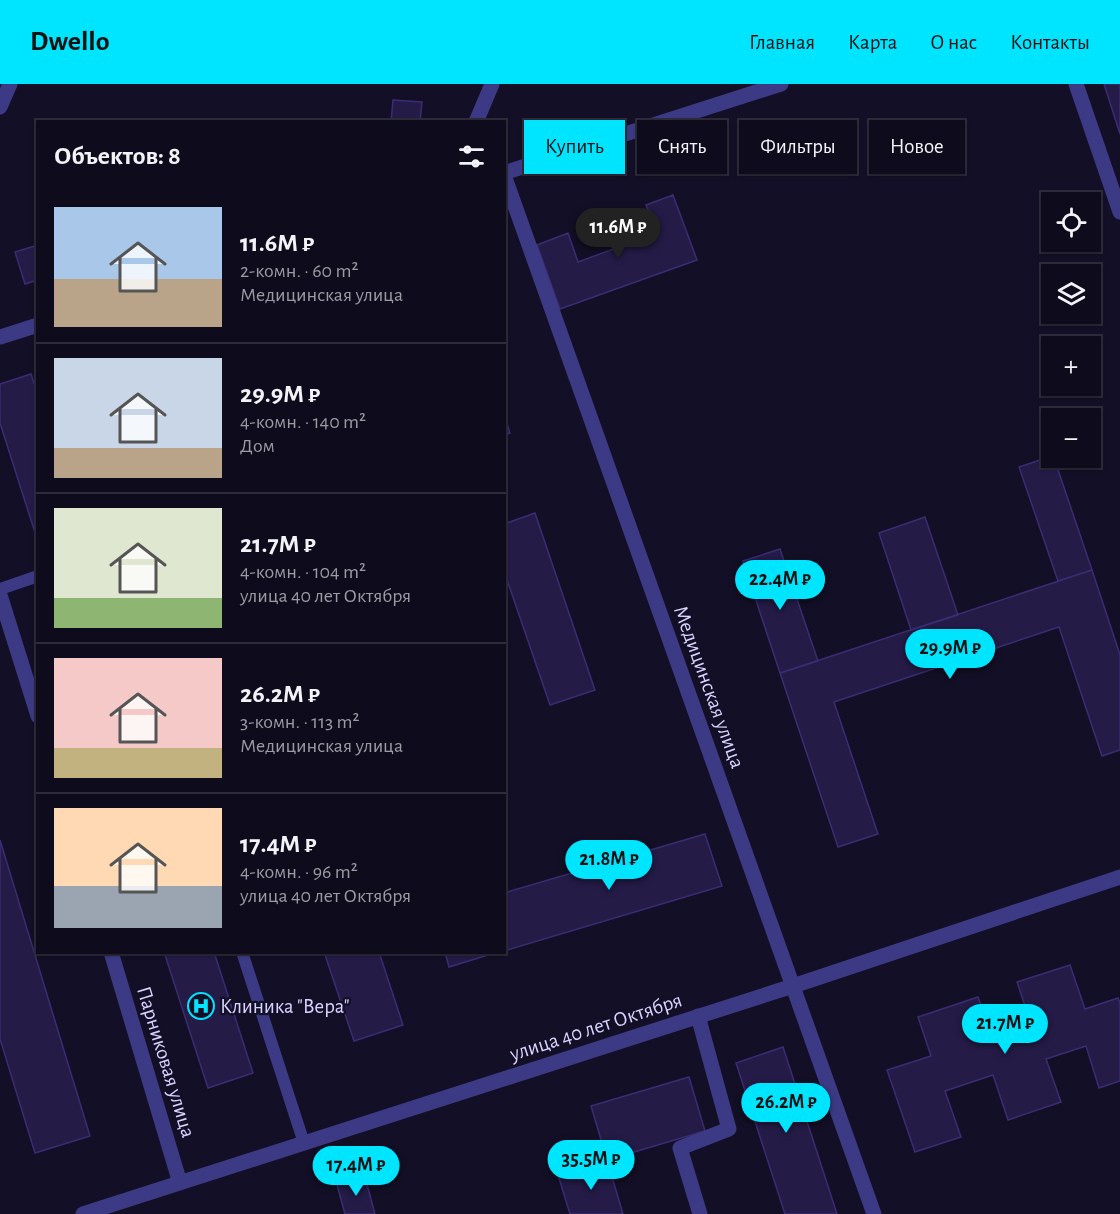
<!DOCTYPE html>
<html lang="ru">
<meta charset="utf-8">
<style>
body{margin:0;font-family:"Alegreya Sans",sans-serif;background:#171425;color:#f1f3f6;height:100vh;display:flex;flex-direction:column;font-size:22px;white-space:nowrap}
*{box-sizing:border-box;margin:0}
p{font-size:20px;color:#9b9ba3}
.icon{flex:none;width:33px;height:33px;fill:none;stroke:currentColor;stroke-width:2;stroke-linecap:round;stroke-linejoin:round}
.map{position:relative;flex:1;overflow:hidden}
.details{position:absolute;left:36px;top:36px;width:470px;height:834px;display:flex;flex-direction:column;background:#0e0b1c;border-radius:0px;box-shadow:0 2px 4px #0004,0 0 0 2px #2e2b3b}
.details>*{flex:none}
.banner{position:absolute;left:524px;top:36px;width:506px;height:54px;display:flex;gap:12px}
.buttons{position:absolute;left:1041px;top:108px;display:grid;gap:12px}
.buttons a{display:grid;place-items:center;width:60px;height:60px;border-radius:0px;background:#0e0b1c;box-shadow:0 2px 4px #0004,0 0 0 2px #2e2b3b;font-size:30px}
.price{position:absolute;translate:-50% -51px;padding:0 14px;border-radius:21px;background:#00e5ff;color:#111;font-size:20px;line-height:39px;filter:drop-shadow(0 2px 3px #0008)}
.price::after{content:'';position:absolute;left:50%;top:36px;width:18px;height:14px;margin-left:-9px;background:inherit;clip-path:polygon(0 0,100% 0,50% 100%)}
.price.on{background:#222;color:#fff}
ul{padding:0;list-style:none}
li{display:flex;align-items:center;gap:18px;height:150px;padding:0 18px}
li+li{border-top:2px solid #2e2b3b}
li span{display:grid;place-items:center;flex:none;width:168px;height:120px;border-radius:0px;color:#555}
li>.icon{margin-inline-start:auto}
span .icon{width:72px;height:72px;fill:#fffc;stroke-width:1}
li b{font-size:26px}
h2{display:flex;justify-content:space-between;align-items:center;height:72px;padding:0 18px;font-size:26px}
.tag{padding:0 21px;border-radius:0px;background:#0e0b1c;box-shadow:0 2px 4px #0004,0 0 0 2px #2e2b3b;font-size:21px;line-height:54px}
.tag.on{background:#00e5ff;color:#111}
header{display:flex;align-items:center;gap:36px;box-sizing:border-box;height:84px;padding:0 30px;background:#00e5ff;color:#111}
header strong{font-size:28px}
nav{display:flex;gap:33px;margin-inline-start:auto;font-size:21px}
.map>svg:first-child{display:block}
.building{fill:#241b47;stroke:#3b2d73;stroke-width:1.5}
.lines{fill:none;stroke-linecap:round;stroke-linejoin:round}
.service{stroke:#3d3a85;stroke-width:12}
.minor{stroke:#3d3a85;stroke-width:15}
.labels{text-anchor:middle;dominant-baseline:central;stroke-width:4.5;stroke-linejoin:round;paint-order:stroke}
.street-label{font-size:21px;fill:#d9d4ff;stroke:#130f26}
.poi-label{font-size:21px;fill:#d9d4ff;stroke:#130f26;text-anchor:start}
</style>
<header>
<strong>Dwello</strong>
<nav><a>Главная</a><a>Карта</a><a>О нас</a><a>Контакты</a></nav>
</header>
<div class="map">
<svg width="1120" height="1130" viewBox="0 0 1120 1130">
<rect width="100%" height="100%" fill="#130f26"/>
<!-- building -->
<path class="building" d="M 1104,0 L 1120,0 L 1120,50 Z
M 393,16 L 422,18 L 420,38 L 391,38 Z
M 673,111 L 697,176 L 560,225 L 537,161 L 568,149 L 578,178 L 657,149 L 646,121 Z
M 38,161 L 38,196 L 25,200 L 15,168 Z
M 31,290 L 38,311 L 38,458 L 0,339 L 0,300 Z
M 504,330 L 510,349 L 504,352 Z
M 1052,372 L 1054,374 L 1092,486 L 1058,497 L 1019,383 Z
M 535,429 L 595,606 L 550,621 L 504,487 L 504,440 Z
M 925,433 L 958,531 L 911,546 L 879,449 Z
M 780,465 L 818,577 L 780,589 L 743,477 Z
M 1092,486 L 1120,571 L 1120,666 L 1102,672 L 1059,543 L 834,618 L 878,750 L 838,763 L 780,589 Z
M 705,750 L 722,802 L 504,867 L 504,809 Z
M 0,756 L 90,1052 L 35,1069 L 0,955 Z
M 164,868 L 214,868 L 253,989 L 208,1004 Z
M 324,868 L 379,868 L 403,941 L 354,957 Z
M 445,868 L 498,868 L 449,883 Z
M 1070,881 L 1085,925 L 1118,914 L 1120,919 L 1120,997 L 1099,1004 L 1086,962 L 1046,975 L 1061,1018 L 1008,1036 L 993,991 L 945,1007 L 961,1053 L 915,1068 L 887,986 L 931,972 L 918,933 L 978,913 L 993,956 L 1032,943 L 1017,898 Z
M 783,963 L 837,1130 L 785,1130 L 736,979 Z
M 689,993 L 705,1047 L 607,1076 L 591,1022 Z
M 607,1076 L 623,1130 L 570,1130 L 558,1091 Z
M 365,1093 L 375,1130 L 345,1130 L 337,1101 Z"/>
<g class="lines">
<!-- service -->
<path class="service" d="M 0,505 L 38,492
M 242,868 L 304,1059"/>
<!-- minor -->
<path class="minor" d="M 1076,0 L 1120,128
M 0,23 L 10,0
M 476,38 L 492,0
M 504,89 L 781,0
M 504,91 L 874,1130
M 0,253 L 38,241
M 0,511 L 38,632
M 111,868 L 180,1099
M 698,932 L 729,1045 L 680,1064 L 700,1130
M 83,1130 L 793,902 L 1120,793"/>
</g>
<!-- icons -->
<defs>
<symbol id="hospital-ring" viewBox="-11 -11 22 22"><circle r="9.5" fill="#130f26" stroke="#00e5ff" stroke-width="1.5"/><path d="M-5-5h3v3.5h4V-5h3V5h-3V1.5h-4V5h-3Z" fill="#00e5ff"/></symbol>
</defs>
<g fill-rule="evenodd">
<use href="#hospital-ring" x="186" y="907" width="30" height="30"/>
</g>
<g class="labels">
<!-- street labels -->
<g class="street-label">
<text transform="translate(709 603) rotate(70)">Медицинская улица</text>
<text transform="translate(596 943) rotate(-18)">улица 40 лет Октября</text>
<text transform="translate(166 978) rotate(73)">Парниковая улица</text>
</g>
<!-- poi labels -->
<g class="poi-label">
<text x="220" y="922">Клиника "Вера"</text>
</g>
</g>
</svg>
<div class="buttons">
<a><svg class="icon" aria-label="locate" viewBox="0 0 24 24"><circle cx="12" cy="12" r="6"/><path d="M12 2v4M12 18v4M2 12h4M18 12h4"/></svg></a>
<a><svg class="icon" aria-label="layers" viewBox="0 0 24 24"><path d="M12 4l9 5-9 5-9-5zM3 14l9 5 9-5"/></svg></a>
<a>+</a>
<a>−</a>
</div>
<b class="price on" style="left:618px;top:175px">11.6M ₽</b>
<b class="price" style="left:780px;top:527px">22.4M ₽</b>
<b class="price" style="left:950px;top:596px">29.9M ₽</b>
<b class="price" style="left:609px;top:807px">21.8M ₽</b>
<b class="price" style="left:1005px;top:971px">21.7M ₽</b>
<b class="price" style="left:786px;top:1050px">26.2M ₽</b>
<b class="price" style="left:591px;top:1107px">35.5M ₽</b>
<b class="price" style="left:356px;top:1113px">17.4M ₽</b>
<div class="banner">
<a class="tag on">Купить</a>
<a class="tag">Снять</a>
<a class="tag">Фильтры</a>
<a class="tag">Новое</a>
</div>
<section class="details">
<h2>Объектов: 8<svg class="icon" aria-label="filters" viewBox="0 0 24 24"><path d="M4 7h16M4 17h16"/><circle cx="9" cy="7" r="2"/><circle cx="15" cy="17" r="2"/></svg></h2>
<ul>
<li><span style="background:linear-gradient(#a9c7e8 60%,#b9a48a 0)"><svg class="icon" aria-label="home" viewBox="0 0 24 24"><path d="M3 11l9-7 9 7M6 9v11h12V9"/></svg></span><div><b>11.6M ₽</b><p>2-комн. · 60 m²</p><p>Медицинская улица</p></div></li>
<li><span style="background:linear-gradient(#c9d6e8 75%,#b9a48a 0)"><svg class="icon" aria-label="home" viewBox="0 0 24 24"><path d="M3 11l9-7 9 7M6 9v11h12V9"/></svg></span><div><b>29.9M ₽</b><p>4-комн. · 140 m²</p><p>Дом</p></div></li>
<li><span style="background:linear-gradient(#dfe7d0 75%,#8fb573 0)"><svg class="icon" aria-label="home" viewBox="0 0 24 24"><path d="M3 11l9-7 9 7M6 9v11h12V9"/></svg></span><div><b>21.7M ₽</b><p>4-комн. · 104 m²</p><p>улица 40 лет Октября</p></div></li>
<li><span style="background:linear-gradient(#f6c9c9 75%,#c2b280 0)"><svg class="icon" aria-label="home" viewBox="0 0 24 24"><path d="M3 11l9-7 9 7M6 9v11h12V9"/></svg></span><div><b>26.2M ₽</b><p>3-комн. · 113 m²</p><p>Медицинская улица</p></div></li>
<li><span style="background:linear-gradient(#ffd9b3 65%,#9aa5b1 0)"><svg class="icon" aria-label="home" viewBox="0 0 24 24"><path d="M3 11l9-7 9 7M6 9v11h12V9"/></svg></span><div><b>17.4M ₽</b><p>4-комн. · 96 m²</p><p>улица 40 лет Октября</p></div></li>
</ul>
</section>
</div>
